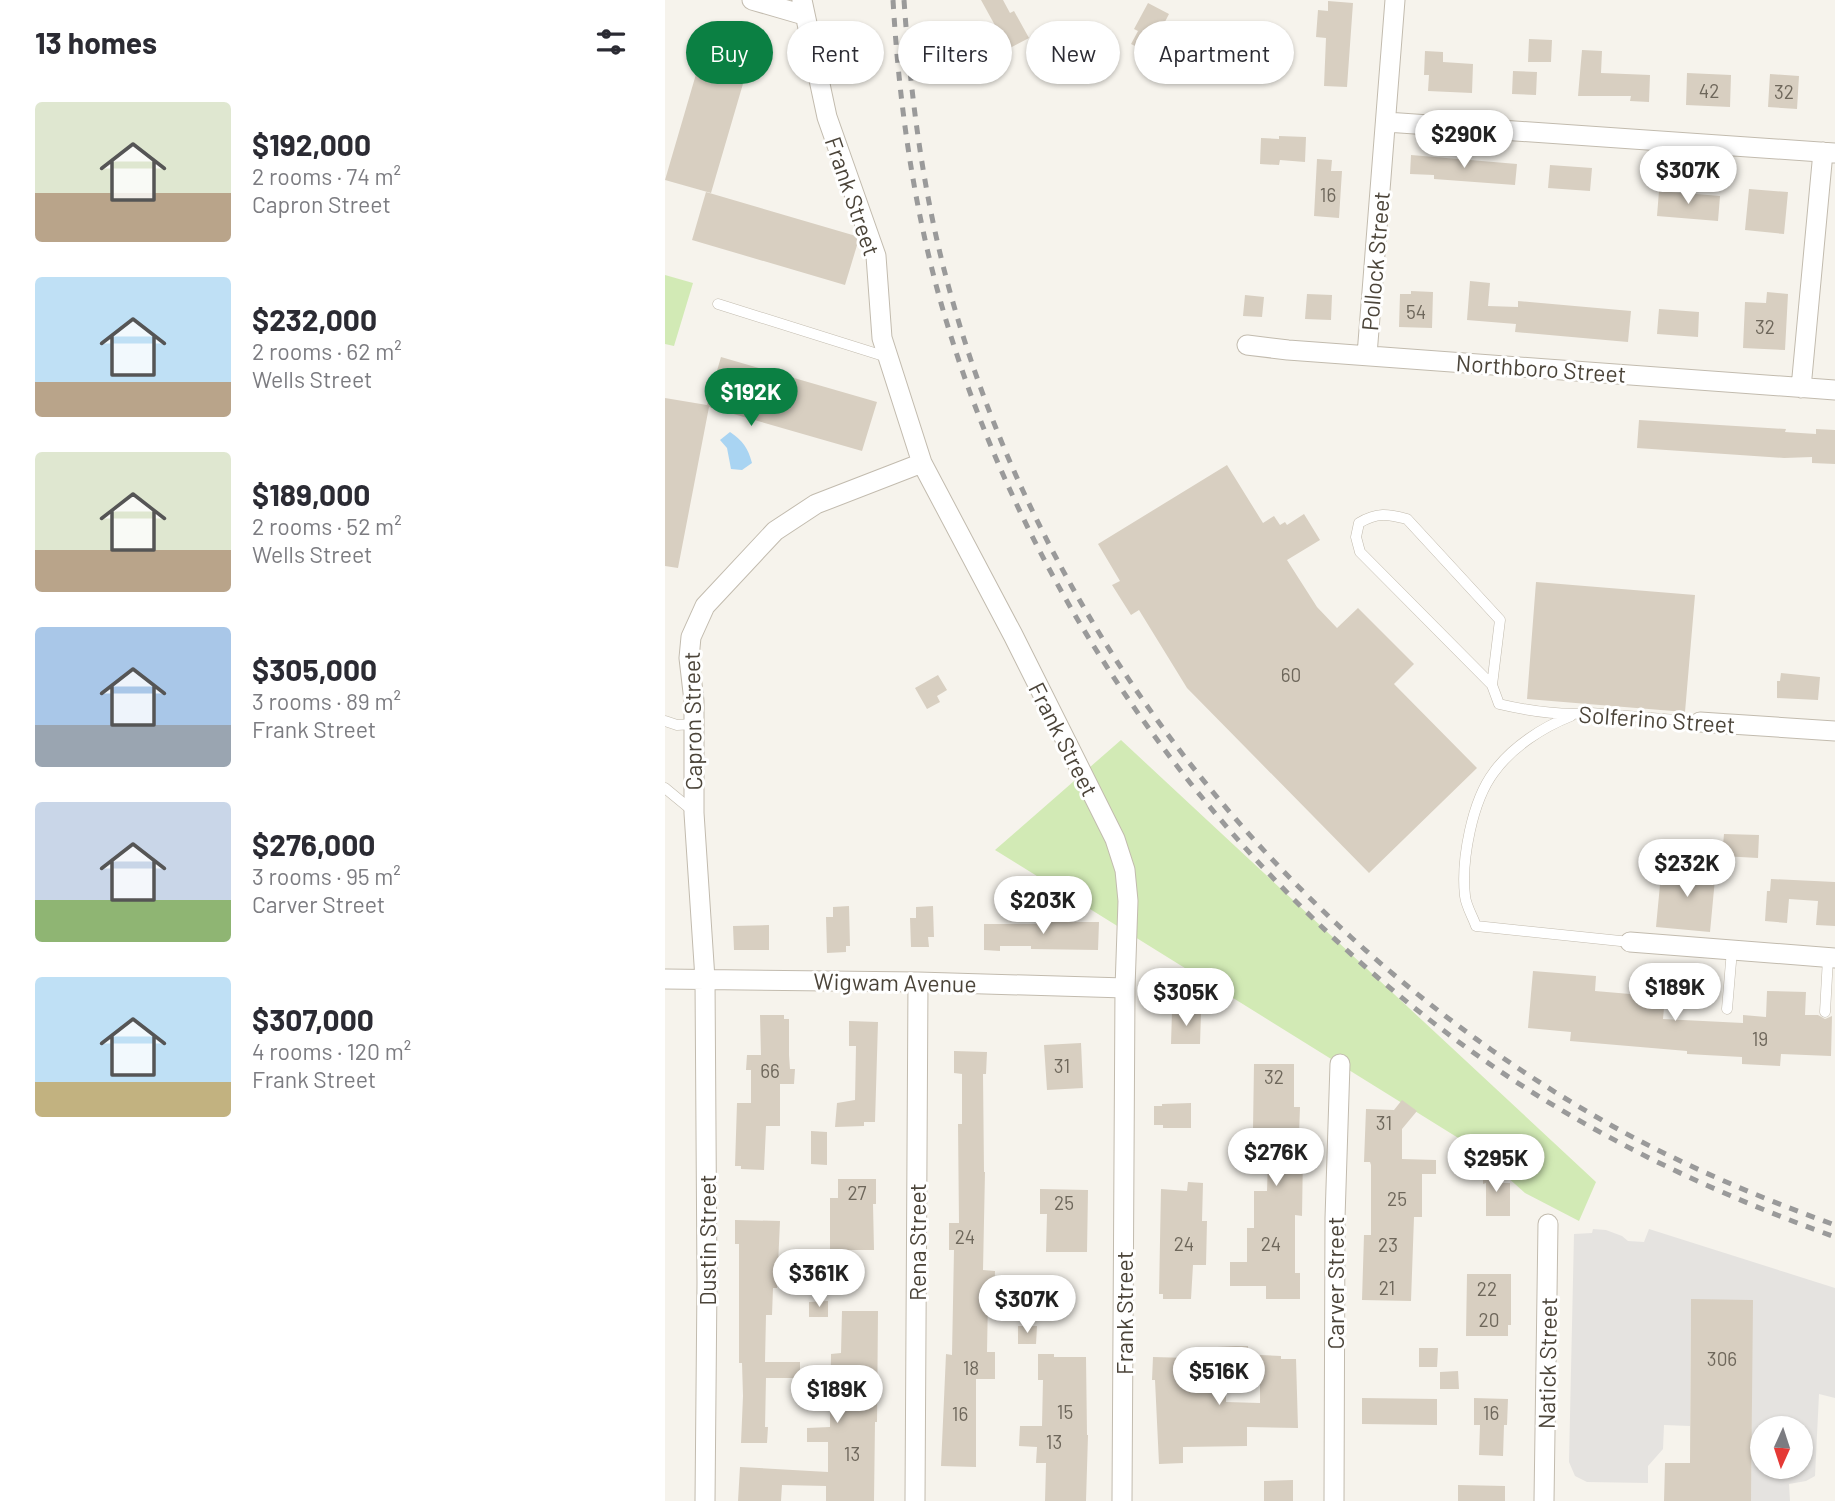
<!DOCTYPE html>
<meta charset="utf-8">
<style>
body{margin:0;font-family:Barlow,sans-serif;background:#f2f2f3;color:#2b2b33;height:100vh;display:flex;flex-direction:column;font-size:26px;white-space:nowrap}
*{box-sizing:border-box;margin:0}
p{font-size:23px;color:#7c7c81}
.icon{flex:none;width:38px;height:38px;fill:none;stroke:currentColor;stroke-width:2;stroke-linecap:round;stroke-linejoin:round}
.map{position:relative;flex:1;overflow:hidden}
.sheet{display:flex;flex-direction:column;background:#fff;width:665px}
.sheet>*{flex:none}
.hud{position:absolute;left:21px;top:21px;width:665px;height:63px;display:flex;gap:14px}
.needle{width:46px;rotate:183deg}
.buttons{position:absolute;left:1085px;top:1416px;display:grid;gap:14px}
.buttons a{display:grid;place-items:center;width:63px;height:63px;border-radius:50%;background:#fff;box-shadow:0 2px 5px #0004;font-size:35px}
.price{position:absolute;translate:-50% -60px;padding:0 16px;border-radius:24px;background:#fff;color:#222;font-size:23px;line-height:46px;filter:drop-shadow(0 2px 4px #0008)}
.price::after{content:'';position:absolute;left:50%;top:42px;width:21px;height:16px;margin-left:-10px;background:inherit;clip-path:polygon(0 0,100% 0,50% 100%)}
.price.current{background:#0b8043;color:#fff}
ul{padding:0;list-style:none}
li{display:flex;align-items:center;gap:21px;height:175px;padding:0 35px}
li span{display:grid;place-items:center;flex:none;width:196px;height:140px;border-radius:7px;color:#555}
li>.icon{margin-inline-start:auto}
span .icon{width:84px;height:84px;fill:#fffc;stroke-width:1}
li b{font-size:30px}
h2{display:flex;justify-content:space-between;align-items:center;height:84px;padding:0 35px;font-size:30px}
.chip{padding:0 24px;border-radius:32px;background:#fff;box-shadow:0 2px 5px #0004;font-size:24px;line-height:63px}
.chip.current{background:#0b8043;color:#fff}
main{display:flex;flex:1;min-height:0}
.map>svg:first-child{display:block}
.green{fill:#d2eab5}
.parking{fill:#e5e3e0;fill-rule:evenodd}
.water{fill:#a9d4f2}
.building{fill:#d8cfc1}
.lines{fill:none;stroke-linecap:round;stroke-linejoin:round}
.service-casing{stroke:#c2bbae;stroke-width:11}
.minor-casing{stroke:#c2bbae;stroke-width:21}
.service{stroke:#fff;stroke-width:10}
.minor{stroke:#fff;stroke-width:19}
.rail{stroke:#9a9a9a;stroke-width:5;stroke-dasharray:9 9;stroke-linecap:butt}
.labels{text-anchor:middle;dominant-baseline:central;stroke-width:6;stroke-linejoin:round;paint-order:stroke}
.number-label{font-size:19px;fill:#6e675b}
.street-label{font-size:23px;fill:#4b4439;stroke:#fff}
</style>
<main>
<section class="sheet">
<h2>13 homes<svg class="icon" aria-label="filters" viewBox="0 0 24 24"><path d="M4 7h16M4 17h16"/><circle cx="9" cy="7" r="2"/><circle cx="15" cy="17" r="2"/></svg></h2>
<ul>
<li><span style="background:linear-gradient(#dfe7d0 65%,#b9a48a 0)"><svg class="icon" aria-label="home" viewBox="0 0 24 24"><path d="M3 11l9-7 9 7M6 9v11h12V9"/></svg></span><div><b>$192,000</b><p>2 rooms · 74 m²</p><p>Capron Street</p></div></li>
<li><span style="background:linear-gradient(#bfe0f5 75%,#b9a48a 0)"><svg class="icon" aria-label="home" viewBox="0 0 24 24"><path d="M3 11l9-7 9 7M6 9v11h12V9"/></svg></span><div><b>$232,000</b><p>2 rooms · 62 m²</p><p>Wells Street</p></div></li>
<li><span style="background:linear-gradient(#dfe7d0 70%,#b9a48a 0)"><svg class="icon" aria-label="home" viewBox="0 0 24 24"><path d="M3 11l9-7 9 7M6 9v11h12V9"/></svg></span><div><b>$189,000</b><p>2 rooms · 52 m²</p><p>Wells Street</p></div></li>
<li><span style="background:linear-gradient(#a9c7e8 70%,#9aa5b1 0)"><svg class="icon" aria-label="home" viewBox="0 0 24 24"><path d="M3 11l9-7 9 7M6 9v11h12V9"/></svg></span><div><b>$305,000</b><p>3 rooms · 89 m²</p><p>Frank Street</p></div></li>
<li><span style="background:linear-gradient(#c9d6e8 70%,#8fb573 0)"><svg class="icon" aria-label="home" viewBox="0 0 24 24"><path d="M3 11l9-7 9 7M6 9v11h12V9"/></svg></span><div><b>$276,000</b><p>3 rooms · 95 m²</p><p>Carver Street</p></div></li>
<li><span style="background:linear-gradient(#bfe0f5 75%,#c2b280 0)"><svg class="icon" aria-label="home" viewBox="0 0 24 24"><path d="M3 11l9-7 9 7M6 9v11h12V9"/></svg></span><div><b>$307,000</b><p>4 rooms · 120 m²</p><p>Frank Street</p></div></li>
</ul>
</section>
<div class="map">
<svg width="1170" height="1501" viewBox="0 0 1170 1501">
<rect width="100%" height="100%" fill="#f6f3ec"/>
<!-- green -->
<path class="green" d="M 0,275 L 28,283 L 9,346 L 0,344 Z
M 456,740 L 931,1182 L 914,1221 L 860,1193 L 811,1149 L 330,850 Z"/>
<!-- parking -->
<path class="parking" d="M 928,1229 L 941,1230 L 957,1236 L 963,1241 L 979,1242 L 984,1229 L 1170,1288 L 1170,1398 L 1154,1394 L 1150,1476 L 1141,1481 L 1124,1484 L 1125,1501 L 1086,1501 L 1087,1300 L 1026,1300 L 1025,1426 L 999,1425 L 998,1449 L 983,1466 L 983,1483 L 922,1482 L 910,1476 L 904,1462 L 909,1234 L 927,1233 ZM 1097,1428 L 1136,1428 L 1136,1466 L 1097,1466 Z"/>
<!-- water -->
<path class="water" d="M 65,432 C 78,441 83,448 87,463 L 77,470 L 66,469 L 62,448 L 55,440 Z"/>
<!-- building -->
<path class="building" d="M 316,0 L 338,0 L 345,13 L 349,11 L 364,38 L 343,49 Z
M 663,1 L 688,3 L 682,87 L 659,86 L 661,38 L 651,37 L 653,10 L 663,11 Z
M 483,3 L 504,14 L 484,53 L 466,44 L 473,31 L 469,29 Z
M 46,23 L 92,36 L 46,193 L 0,180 Z
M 394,30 L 424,31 L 423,36 L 439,37 L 439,56 L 393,54 Z
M 864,39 L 887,40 L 886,62 L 863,62 Z
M 564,49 L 601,51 L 600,72 L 563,70 Z
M 917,50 L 937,51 L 936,73 L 985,75 L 984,102 L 965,101 L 966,96 L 913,96 Z
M 760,51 L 778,52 L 778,62 L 808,64 L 807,93 L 763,91 L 764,75 L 759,75 Z
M 848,71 L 872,72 L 871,95 L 847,94 Z
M 1022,73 L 1066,75 L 1065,107 L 1021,105 Z
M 1105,74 L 1134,76 L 1132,109 L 1103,107 Z
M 614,136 L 641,137 L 640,162 L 615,160 L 614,165 L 595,164 L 596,138 L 614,139 Z
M 746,155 L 852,164 L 850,185 L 769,179 L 769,175 L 745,174 Z
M 652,159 L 667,160 L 666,171 L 677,171 L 674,218 L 649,216 Z
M 885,165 L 927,168 L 925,191 L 883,188 Z
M 1084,189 L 1123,192 L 1119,234 L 1080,230 Z
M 994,191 L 1055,196 L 1053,221 L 992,216 Z
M 41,192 L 191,236 L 193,242 L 180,285 L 27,240 Z
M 805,281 L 825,283 L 823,306 L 853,307 L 853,301 L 966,311 L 963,342 L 850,332 L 851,324 L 802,320 Z
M 746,291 L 768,292 L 767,328 L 734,327 L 735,294 L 746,294 Z
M 1102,292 L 1123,294 L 1120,350 L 1078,348 L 1080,302 L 1101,303 Z
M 642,294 L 667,295 L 666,320 L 640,319 Z
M 580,295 L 599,297 L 597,317 L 578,316 Z
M 994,309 L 1034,312 L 1033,337 L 992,334 Z
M 56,357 L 212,402 L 197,451 L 44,407 L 13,568 L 0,566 L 0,398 L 42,405 Z
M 974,420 L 1121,429 L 1120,432 L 1151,434 L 1151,429 L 1170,430 L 1170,464 L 1147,463 L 1147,457 L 1119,458 L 972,448 Z
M 562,465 L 598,523 L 609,516 L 615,525 L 620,522 L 622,525 L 639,514 L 655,540 L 622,560 L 652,607 L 672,628 L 693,608 L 749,664 L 729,684 L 812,768 L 704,873 L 522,688 L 474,610 L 466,615 L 447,585 L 455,581 L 433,544 Z
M 871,582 L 1030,595 L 1020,712 L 862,699 Z
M 1116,673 L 1155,677 L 1153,700 L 1112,698 L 1112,681 L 1115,681 Z
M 273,675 L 282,690 L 272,696 L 275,702 L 262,709 L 250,688 Z
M 1059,834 L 1094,835 L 1093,858 L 1057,856 Z
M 1016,865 L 1051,868 L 1045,932 L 991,927 L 996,874 L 1015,876 Z
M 1106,879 L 1170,882 L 1170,926 L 1151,925 L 1153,901 L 1124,899 L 1122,923 L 1100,921 L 1102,891 L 1105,891 Z
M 184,906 L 185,946 L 181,946 L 181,952 L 162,953 L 161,917 L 168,917 L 168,907 Z
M 268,906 L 269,937 L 263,937 L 264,947 L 246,947 L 245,918 L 251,918 L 251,907 Z
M 371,922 L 434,922 L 433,950 L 366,949 L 366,946 L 335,946 L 335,951 L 319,950 L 319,924 L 371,924 Z
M 104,925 L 104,950 L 69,950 L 68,926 Z
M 868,971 L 931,976 L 930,991 L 1000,997 L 998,1019 L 1078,1023 L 1078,1015 L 1101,1017 L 1102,991 L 1141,992 L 1140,1015 L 1153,1015 L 1160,1019 L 1167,1016 L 1166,1056 L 1116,1054 L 1115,1066 L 1077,1064 L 1077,1057 L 1022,1054 L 1022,1051 L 905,1041 L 906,1032 L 863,1028 Z
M 507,1012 L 536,1013 L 535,1044 L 506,1044 Z
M 95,1015 L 119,1015 L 119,1019 L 124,1019 L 124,1055 L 125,1069 L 130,1069 L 129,1084 L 115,1084 L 115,1126 L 101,1126 L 99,1170 L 76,1169 L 76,1166 L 70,1166 L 72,1103 L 86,1103 L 86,1070 L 81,1070 L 82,1055 L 96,1055 Z
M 184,1021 L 213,1022 L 210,1122 L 199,1122 L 199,1126 L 170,1127 L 172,1103 L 190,1100 L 191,1046 L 184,1046 Z
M 416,1043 L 418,1088 L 382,1090 L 379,1045 Z
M 289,1051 L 322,1052 L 321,1074 L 318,1074 L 319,1172 L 320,1172 L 318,1270 L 330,1271 L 329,1297 L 323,1297 L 322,1352 L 330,1352 L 330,1379 L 311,1379 L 311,1467 L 276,1466 L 281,1354 L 287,1355 L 289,1250 L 284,1250 L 284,1223 L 294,1223 L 293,1124 L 297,1124 L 297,1074 L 289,1073 Z
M 589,1064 L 629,1064 L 629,1107 L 635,1107 L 634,1135 L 649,1136 L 648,1153 L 638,1152 L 637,1216 L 630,1215 L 630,1273 L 635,1273 L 635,1299 L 601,1299 L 601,1286 L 565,1286 L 565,1262 L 582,1262 L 582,1228 L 589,1228 L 589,1191 L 602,1191 L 604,1130 L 588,1129 Z
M 737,1100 L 752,1111 L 737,1129 L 737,1159 L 771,1160 L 771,1174 L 757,1174 L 757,1217 L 749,1217 L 746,1301 L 697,1300 L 699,1235 L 706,1235 L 706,1165 L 705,1162 L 699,1162 L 701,1109 L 729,1110 Z
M 526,1103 L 526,1128 L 498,1128 L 498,1125 L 489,1125 L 489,1106 L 497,1106 L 497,1104 Z
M 146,1131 L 162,1132 L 162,1165 L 146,1164 Z
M 818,1169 L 835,1169 L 835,1183 L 845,1183 L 845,1216 L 821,1216 L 821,1183 L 818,1184 Z
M 173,1179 L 211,1179 L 211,1204 L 208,1204 L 209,1250 L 165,1250 L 165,1198 L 173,1198 Z
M 523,1182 L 538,1183 L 537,1221 L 542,1221 L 541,1265 L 528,1265 L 526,1299 L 498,1299 L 498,1294 L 494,1294 L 496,1189 L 522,1191 Z
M 375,1189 L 423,1190 L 422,1252 L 381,1252 L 382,1214 L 375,1214 Z
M 70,1220 L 115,1221 L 112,1288 L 108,1288 L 107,1315 L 101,1315 L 100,1362 L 135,1362 L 135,1378 L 101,1378 L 100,1427 L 103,1427 L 102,1443 L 76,1443 L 78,1396 L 77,1363 L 74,1363 L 74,1244 L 70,1244 Z
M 802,1274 L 846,1274 L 846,1325 L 843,1325 L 843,1336 L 801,1336 Z
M 1026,1299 L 1088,1300 L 1086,1501 L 999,1501 L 1000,1463 L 1025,1463 Z
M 163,1301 L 163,1317 L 144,1317 L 144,1302 Z
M 177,1311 L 213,1311 L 212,1422 L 210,1422 L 209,1501 L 161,1501 L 161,1486 L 117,1485 L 116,1501 L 73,1501 L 75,1467 L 163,1472 L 163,1442 L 142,1442 L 142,1428 L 165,1427 L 166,1354 L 176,1353 Z
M 353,1326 L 372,1326 L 371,1344 L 353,1344 Z
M 570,1346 L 583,1346 L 583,1363 L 552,1363 L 552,1347 Z
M 754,1348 L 773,1348 L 772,1367 L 754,1367 Z
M 373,1354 L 389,1354 L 389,1357 L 421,1357 L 422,1435 L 423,1435 L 421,1501 L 380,1501 L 381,1463 L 371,1463 L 372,1447 L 354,1446 L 355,1426 L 377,1426 L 378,1380 L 373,1380 Z
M 595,1355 L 616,1356 L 616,1359 L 631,1359 L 633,1428 L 582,1427 L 582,1446 L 518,1447 L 518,1463 L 494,1464 L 490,1380 L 487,1380 L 488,1357 L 524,1358 L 523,1388 L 561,1388 L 561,1402 L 595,1403 Z
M 793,1371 L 794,1389 L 775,1389 L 775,1372 Z
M 697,1398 L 772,1399 L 772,1425 L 697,1424 Z
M 809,1398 L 843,1399 L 842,1425 L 839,1425 L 838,1456 L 814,1455 L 815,1425 L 809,1425 Z
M 628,1480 L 628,1501 L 599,1501 L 599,1481 Z
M 793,1485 L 840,1486 L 840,1501 L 793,1501 Z"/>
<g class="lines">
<defs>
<path id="service" d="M 53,304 L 222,357
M 827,685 L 835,620 L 742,519 C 723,514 712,512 694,523 L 691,537 L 695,552 L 827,685 L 834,704 C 864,711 896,716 926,713 L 1035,722
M 906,716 C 878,727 847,747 829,772 C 807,801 796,860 800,896 C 801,906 808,917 811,926 L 965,942
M 0,721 L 12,725 L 29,724
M 0,788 L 29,812
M 1062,1009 L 1067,950
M 1160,1012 L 1163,958"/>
<path id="minor" d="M 87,0 L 139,15
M 137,0 L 162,117 L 211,256 L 217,338 L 257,463 L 348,635 L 450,839 L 460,870 L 463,901 L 460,988 L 457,1501
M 721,122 L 1170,153
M 582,345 L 623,350 L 1170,390
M 702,355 L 730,0
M 1136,388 L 1158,152
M 1035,722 L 1170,731
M 965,942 L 1170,958
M 0,979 L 253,982 L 460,988
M 40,1501 L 42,1282 L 40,979 L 29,813 L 29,701 L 24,658 L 26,637 L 40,606 L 110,531 L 151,504 L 257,463
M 250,1501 L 253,982
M 669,1501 L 670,1218 L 675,1064
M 879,1501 L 883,1224"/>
</defs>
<!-- service casing -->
<use href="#service" class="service-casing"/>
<!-- minor casing -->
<use href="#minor" class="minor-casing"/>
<!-- service -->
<use href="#service" class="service"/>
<!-- minor -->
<use href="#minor" class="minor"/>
<!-- rail -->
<path class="rail" d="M 228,0 C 234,102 248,204 276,303 C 361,602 556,872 809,1053 C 919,1132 1043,1191 1170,1237
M 239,0 C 246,101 259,201 287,299 C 387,653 638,957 960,1133 C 1027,1169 1098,1199 1170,1225"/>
</g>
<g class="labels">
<!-- number labels -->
<g class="number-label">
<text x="1044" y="90">42</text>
<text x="1119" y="91">32</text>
<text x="663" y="194">16</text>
<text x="751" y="311">54</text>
<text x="1100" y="326">32</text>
<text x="626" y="674">60</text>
<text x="1095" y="1038">19</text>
<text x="397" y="1065">31</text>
<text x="105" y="1070">66</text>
<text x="609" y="1076">32</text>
<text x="719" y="1122">31</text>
<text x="192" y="1192">27</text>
<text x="732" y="1198">25</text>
<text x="399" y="1202">25</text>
<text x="300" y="1236">24</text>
<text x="519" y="1243">24</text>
<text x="606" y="1243">24</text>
<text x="723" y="1244">23</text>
<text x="722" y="1287">21</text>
<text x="822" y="1288">22</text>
<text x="824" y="1319">20</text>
<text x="1057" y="1358">306</text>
<text x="306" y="1367">18</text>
<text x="400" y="1411">15</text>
<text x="826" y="1412">16</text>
<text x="295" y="1413">16</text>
<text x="389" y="1441">13</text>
<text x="187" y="1453">13</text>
</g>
<!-- street labels -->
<g class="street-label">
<text transform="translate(188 196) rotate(71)">Frank Street</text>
<text transform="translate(710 261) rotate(-85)">Pollock Street</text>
<text transform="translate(876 368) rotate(4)">Northboro Street</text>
<text transform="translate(992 719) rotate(4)">Solferino Street</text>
<text transform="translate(27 721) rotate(-91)">Capron Street</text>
<text transform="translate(399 739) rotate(63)">Frank Street</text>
<text transform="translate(230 982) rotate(1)">Wigwam Avenue</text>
<text transform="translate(42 1240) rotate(-90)">Dustin Street</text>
<text transform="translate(252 1242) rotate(-90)">Rena Street</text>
<text transform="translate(670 1283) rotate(-90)">Carver Street</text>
<text transform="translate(459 1313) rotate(-90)">Frank Street</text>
<text transform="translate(882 1363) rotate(-89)">Natick Street</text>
</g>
</g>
</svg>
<div class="buttons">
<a><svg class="needle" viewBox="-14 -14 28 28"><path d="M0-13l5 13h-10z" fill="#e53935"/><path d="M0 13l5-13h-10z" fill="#7c7c81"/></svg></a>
</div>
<b class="price" style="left:799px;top:170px">$290K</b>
<b class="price" style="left:1023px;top:206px">$307K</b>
<b class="price current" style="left:86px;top:428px">$192K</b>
<b class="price" style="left:1022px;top:899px">$232K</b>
<b class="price" style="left:378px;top:936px">$203K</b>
<b class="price" style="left:1010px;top:1023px">$189K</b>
<b class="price" style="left:521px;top:1028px">$305K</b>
<b class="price" style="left:611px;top:1188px">$276K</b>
<b class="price" style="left:831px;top:1194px">$295K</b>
<b class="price" style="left:154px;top:1309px">$361K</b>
<b class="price" style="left:362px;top:1335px">$307K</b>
<b class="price" style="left:554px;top:1407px">$516K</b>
<b class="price" style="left:172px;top:1425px">$189K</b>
<div class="hud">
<a class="chip current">Buy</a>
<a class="chip">Rent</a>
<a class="chip">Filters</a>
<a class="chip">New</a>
<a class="chip">Apartment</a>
</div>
</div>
</main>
